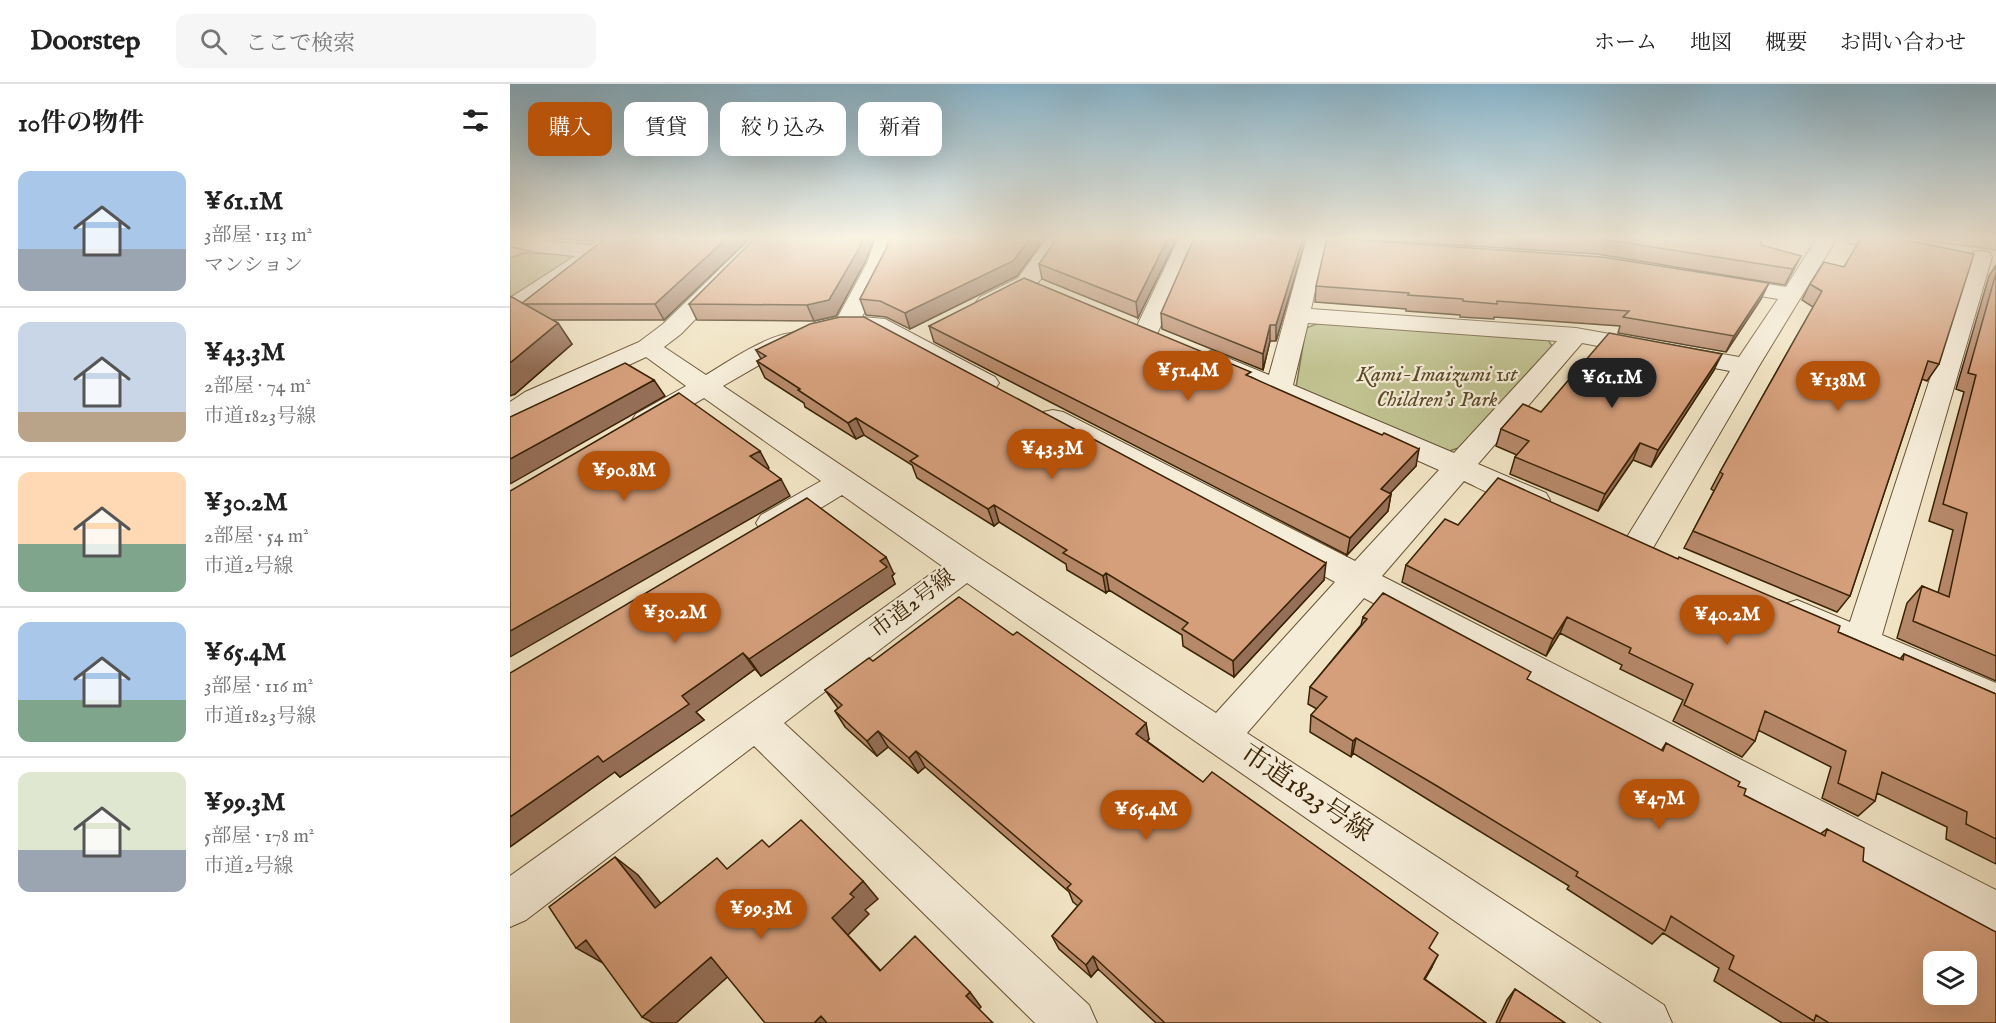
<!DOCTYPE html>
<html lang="ja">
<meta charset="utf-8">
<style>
body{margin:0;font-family:"IM FELL English","Noto Serif JP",serif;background:#f6f6f6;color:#222;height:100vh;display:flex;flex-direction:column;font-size:22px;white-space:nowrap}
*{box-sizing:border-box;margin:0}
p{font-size:20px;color:#767676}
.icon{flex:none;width:33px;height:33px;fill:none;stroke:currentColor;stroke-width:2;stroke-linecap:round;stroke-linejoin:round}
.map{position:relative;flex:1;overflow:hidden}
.drawer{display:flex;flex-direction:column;background:#fff;width:510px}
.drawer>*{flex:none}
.top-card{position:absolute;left:18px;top:18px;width:570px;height:54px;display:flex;gap:12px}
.controls{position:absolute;left:1413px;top:867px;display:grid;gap:12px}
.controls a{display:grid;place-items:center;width:54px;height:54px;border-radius:12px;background:#fff;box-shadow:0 6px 24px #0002;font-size:30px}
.price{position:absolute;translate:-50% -51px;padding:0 14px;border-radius:21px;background:#b45309;color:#fff;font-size:20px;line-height:39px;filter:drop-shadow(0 2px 3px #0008)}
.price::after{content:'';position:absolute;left:50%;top:36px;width:18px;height:14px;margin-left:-9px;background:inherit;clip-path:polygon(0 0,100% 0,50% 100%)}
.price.current{background:#222;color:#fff}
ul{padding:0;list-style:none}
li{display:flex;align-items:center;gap:18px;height:150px;padding:0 18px}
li+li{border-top:2px solid #e0e0e0}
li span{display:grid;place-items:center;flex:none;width:168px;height:120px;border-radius:12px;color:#555}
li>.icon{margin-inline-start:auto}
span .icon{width:72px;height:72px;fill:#fffc;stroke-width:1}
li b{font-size:26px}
h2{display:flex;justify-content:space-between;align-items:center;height:72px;padding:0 18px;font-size:26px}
.chip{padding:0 21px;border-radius:12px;background:#fff;box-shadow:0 6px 24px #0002;font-size:21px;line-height:54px}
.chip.current{background:#b45309;color:#fff}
header{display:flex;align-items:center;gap:36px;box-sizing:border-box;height:84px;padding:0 30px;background:#fff;border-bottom:2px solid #e0e0e0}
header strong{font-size:28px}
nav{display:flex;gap:33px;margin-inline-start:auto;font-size:21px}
.search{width:420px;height:54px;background:#f6f6f6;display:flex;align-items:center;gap:15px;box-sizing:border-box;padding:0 21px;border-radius:12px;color:#767676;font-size:22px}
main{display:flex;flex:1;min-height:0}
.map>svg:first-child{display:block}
.green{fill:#c0c290;stroke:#7c724a;stroke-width:1.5}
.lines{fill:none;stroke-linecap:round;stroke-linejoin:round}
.minor-casing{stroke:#675334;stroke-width:2}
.minor{fill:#f6edd9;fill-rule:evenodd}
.wall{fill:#b7896b;stroke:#392304;stroke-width:1.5}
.shaded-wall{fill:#956f57;stroke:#392304;stroke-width:1.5}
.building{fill:#d59f7c;stroke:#392304;stroke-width:1.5;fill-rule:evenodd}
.labels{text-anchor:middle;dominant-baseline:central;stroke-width:4.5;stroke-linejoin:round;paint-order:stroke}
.park-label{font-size:22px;font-style:italic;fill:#5b4b27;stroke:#f6edd9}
.street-label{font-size:22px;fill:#392304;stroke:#f6edd9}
.near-street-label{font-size:27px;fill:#392304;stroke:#f6edd9}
</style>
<header>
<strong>Doorstep</strong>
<div class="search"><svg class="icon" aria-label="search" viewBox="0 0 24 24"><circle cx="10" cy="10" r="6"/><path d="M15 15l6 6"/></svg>ここで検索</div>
<nav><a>ホーム</a><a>地図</a><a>概要</a><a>お問い合わせ</a></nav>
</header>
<main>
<section class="drawer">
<h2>10件の物件<svg class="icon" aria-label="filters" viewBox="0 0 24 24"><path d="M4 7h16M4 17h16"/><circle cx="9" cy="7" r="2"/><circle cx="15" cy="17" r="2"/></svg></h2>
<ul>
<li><span style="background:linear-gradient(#a9c7e8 65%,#9aa5b1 0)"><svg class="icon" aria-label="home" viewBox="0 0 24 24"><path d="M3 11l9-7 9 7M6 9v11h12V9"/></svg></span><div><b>¥61.1M</b><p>3部屋 · 113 m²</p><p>マンション</p></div></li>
<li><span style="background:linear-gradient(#c9d6e8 75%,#b9a48a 0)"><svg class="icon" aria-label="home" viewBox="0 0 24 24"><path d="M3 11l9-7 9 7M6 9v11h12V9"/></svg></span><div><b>¥43.3M</b><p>2部屋 · 74 m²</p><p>市道1823号線</p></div></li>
<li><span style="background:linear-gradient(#ffd9b3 60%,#7fa58c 0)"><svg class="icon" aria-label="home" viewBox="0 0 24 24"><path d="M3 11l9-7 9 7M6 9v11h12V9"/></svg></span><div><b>¥30.2M</b><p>2部屋 · 54 m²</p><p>市道2号線</p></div></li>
<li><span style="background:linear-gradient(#a9c7e8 65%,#7fa58c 0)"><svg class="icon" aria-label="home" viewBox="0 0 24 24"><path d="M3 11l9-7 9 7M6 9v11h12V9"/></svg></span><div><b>¥65.4M</b><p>3部屋 · 116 m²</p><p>市道1823号線</p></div></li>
<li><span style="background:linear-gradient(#dfe7d0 65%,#9aa5b1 0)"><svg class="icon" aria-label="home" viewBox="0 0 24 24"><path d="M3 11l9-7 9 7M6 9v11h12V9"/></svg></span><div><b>¥99.3M</b><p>5部屋 · 178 m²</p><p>市道2号線</p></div></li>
</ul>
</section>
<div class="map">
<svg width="1486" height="939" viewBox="0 0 1486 939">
<rect width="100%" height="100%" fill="#f1e4c4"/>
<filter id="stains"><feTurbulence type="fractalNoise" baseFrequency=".00333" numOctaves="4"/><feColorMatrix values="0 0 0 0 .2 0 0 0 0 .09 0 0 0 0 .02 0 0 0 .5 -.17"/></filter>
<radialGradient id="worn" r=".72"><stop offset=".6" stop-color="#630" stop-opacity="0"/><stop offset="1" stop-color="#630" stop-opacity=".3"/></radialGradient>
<!-- green -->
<path class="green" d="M 1398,154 L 1486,154 L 1486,166 Z
M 13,169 L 57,171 L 60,174 L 58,179 L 0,218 L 0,174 Z
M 809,239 L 1038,256 L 1042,262 L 952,363 L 939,367 L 786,303 L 796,244 Z"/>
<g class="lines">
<defs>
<path id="minor" d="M 0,154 L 82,161 L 93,154 L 117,154 L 114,158 L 8,229 L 0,231 L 0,214 L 65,172 L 20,167 L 0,162 Z
M 242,154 L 264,154 L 171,250 L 154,263 L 196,291 C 221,276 269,242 298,249 L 301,254 L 298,259 L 270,269 L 213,302 L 468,473 L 706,629 L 825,498 L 533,340 L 529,334 L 533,328 L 543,326 L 553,328 L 845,477 L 929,386 L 692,280 L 688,275 L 692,270 L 701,267 L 759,291 L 797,154 L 860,157 L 867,159 L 871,163 L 867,167 L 860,169 L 814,167 L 801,225 L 1066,244 L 1229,273 L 1268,215 L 1202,204 L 1199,199 L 1202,194 L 1210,192 L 1276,203 L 1307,154 L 1327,154 L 1249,282 L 1140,469 L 1128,473 L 1116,469 L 1112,461 L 1220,287 L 1072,259 L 968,380 L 1036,409 L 1040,416 L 1036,423 C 1013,430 976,407 954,397 L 872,492 L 1486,806 L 1486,855 L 1469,848 L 854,514 L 737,649 L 1154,921 L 1162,939 L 1092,939 L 457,499 L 274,639 L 579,921 L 587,939 L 525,939 L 244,662 L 16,836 L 0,843 L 0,792 L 432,482 L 332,411 L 273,447 L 262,450 L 251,447 L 246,439 L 251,431 L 311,397 L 194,314 C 174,325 149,348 126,342 L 122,336 L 126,330 L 176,302 L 136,273 L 35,320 L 10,336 L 0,338 L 0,318 L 15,308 L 129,258 L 153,240 ZM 798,239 L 1047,257 L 944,369 L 783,301 Z
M 366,154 L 386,154 L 379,179 L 352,233 L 375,235 L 485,293 L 489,299 L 485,305 L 476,307 L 467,305 L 361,247 L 327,245 L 324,240 L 357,179 Z
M 537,154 L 558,154 C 548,170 538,187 526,201 C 517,212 483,226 470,223 L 466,218 L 470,213 L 508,194 Z
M 669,154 L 689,154 L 648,248 L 645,253 L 636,255 L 627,253 L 624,248 Z
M 1333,154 L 1384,154 L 1402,158 L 1406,162 L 1402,166 L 1395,168 L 1343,160 L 1336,158 Z
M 1471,167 L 1479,168 L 1482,173 L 1372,551 L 1486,599 L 1486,632 L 1275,540 L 1269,530 L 1275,520 L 1287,516 L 1340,538 L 1460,173 L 1463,168 Z"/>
</defs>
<!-- minor casing -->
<use href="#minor" class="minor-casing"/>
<!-- minor -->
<use href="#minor" class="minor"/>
</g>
<!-- wall -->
<path class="wall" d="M 35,154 L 89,154 L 84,157 Z
M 240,154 L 154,236 L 42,236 L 48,239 L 62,260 L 5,310 L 12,219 Z
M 667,154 L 628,234 L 532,195 L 529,180 Z
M 796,154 L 766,257 L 760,257 L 753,286 L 652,245 L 651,229 Z
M 833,154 L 1251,154 L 1251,161 L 1291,172 L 1283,187 L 1275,201 L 1087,170 Z
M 376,165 L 507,192 L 400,245 L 376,233 L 356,231 L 350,215 Z
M 355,178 L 326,232 L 304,237 L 187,236 L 179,220 Z
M 1486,181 L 1486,597 L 1387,554 L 1397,519 L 1412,502 L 1428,509 L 1443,446 L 1419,437 L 1454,308 L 1446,305 L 1479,192 Z
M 1300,200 L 1429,280 L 1417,297 L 1412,295 L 1340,512 L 1327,528 L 1174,464 L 1204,407 L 1201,405 L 1210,388 L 1303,223 L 1292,216 Z
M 806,202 L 1251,215 L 1216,268 L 1108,249 L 1110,242 L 984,233 L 984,235 L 950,233 L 950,231 L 896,227 L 896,225 L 805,218 Z
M 419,242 L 741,293 L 906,382 L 880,409 L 881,410 L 878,427 L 837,471 L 424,258 Z
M 246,266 L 814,496 L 724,593 L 673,562 L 672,551 L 599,506 L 596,509 L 557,486 L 556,480 L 489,438 L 484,442 L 407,394 L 402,381 L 354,351 L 346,355 L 295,323 L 294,319 L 255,294 L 247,277 L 251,275 Z
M 1204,286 L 1141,383 L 1123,376 L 1088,427 L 1000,390 L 1005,373 L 1007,371 L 986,362 L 991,345 L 1031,328 Z
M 948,441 L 1328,548 L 1390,575 L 1394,570 L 1486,610 L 1486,780 L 1436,755 L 1437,743 L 1367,709 L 1365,717 L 1348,732 L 1312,714 L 1321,683 L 1248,646 L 1245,657 L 1232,673 L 1163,637 L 1173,616 L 1110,585 L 1112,581 L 1050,549 L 1036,572 L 892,498 L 896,481 Z
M 384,490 L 382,492 L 385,500 L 251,592 L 245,585 L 186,628 L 194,636 L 110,693 L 0,589 Z
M 853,533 L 1018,596 L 1151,667 L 1156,659 L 1228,702 L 1234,711 L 1310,750 L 1317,745 L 1353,777 L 1486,939 L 1272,939 L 1204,897 L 1209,884 L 1153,849 L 1142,860 L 1057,805 L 1059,802 L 922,718 L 843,669 L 841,673 L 800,648 L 801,631 L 807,625 L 798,620 L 800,603 L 851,541 Z
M 363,577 L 639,655 L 637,657 L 920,865 L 922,883 L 915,895 L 976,939 L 646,939 L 588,885 L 581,893 L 549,865 L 542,852 L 568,822 L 563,818 L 559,808 L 415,683 L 408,689 L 378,663 L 367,672 L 335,643 L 325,627 L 328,624 L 315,606 Z
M 1005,905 L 1055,939 L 986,939 L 997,916 Z"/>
<!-- shaded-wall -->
<path class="shaded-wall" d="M 82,154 L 89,154 L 84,157 Z
M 217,154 L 240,154 L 154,236 L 145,220 Z
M 353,154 L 365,154 L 355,178 L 326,232 L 304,237 L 297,221 Z
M 521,154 L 535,154 L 507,192 L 400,245 L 395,229 Z
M 658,154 L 667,154 L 628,234 L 626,218 Z
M 793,154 L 796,154 L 766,257 L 766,241 Z
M 1291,172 L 1283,187 L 1275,201 L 1283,185 Z
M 1259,199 L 1251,215 L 1216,268 L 1224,252 Z
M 48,239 L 62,260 L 5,310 L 0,312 L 0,279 Z
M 760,241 L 760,257 L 753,286 L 753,270 Z
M 1212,270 L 1204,286 L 1141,383 L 1148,366 Z
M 144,296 L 155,312 L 0,400 L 0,375 Z
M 346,334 L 354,351 L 346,355 L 338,339 Z
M 1130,359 L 1123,376 L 1088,427 L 1095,410 Z
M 909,365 L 906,382 L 868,422 L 871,405 Z
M 250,367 L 259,384 L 250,389 L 240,372 Z
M 271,395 L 280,412 L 0,573 L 0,547 Z
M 881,410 L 878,427 L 837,471 L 840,454 Z
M 484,421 L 489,438 L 484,442 L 478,425 Z
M 376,473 L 384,490 L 382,492 L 385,500 L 251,592 L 239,575 Z
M 816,479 L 814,496 L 724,593 L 723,577 Z
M 596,489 L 599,506 L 596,509 L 593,492 Z
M 1057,533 L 1050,549 L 1036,572 L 1043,555 Z
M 233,569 L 245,585 L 186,628 L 194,636 L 110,693 L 105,688 L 0,763 L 0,733 Z
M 636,639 L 639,655 L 629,666 L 626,650 Z
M 368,647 L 378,663 L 367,672 L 357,657 Z
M 846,654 L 843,669 L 841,673 L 843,657 Z
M 406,667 L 415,683 L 408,689 L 399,674 Z
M 105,773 L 128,791 L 168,841 L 145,824 Z
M 353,797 L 368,815 L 355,826 L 359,830 L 338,851 L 385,902 L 322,834 L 340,810 Z
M 76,856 L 102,872 L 93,879 L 66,864 Z
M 928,871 L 922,883 L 908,906 L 914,895 Z
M 583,872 L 588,885 L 581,893 L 576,881 Z
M 201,873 L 223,888 L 166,939 L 143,939 L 132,933 Z
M 460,908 L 471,923 L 468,926 L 456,912 Z
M 311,932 L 320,939 L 304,939 Z"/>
<!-- building -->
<path class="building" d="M 96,154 L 217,154 L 145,220 L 14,220 L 12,219 Z
M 245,154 L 353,154 L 350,163 L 319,216 L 297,221 L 179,220 Z
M 379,154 L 521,154 L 503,177 L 395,229 L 370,217 L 350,215 L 376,165 Z
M 547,154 L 658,154 L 626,218 L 529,180 Z
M 684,154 L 793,154 L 766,241 L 760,241 L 753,270 L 651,229 Z
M 817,154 L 1092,173 L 1259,199 L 1224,252 L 1113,233 L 1119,227 L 987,217 L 987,220 L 953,217 L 953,215 L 898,211 L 899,209 L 806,202 Z
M 1082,154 L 1251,154 L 1251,161 L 1291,172 L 1283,185 L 1092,155 Z
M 1351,154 L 1385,154 L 1464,170 L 1429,280 L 1418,277 L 1340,512 L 1183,447 L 1213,390 L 1210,388 L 1312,207 L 1300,200 L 1314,178 L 1334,183 Z
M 1486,189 L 1486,572 L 1403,537 L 1412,502 L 1439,513 L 1457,429 L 1433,420 L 1466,291 L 1458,289 Z
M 514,194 L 741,288 L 736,291 L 872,351 L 874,349 L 909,365 L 871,405 L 881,410 L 840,454 L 419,242 Z
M 0,212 L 48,239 L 0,279 Z
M 330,233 L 354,233 L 816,479 L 723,577 L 672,545 L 678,539 L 596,489 L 593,492 L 553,469 L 557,466 L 484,421 L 478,425 L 400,377 L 408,372 L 346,334 L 338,339 L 288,306 L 290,305 L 247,277 L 256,272 L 246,266 L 300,240 Z
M 1099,249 L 1212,270 L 1148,366 L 1130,359 L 1095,410 L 1005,373 L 1019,357 L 991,345 L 1013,320 L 1031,328 Z
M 115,279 L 144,296 L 0,375 L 0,333 Z
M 169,309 L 250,367 L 240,372 L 271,395 L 0,547 L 0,407 Z
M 988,394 L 1168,475 L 1169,473 L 1330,542 L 1328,548 L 1393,576 L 1394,570 L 1486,610 L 1486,755 L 1456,740 L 1457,728 L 1372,688 L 1365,717 L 1328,699 L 1336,667 L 1255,627 L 1245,657 L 1174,621 L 1183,600 L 1119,569 L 1121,564 L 1057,533 L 1043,555 L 896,481 L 935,435 L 948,441 Z
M 297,414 L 376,473 L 370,477 L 377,483 L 239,575 L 233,569 L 172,612 L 179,620 L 93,678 L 88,672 L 0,733 L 0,589 Z
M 873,509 L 1021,588 L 1017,595 L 1153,667 L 1156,659 L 1230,698 L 1228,702 L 1236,705 L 1234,711 L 1315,752 L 1317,745 L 1354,764 L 1353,777 L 1486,848 L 1486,939 L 1319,939 L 1306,931 L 1304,937 L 1219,885 L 1224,872 L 1161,832 L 1155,847 L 1066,792 L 1068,788 L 927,702 L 846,654 L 843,657 L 801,631 L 817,613 L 800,603 L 857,535 L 853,533 ZM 1424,878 L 1456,878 L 1456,910 L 1424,910 Z
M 449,513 L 503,551 L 507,548 L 636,639 L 626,650 L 693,698 L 702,688 L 928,849 L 919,864 L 928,871 L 914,895 L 976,939 L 655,939 L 583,872 L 576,881 L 542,852 L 572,817 L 557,804 L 561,800 L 406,667 L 399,674 L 368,647 L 357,657 L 325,627 L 332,621 L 315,606 L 359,574 L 363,577 Z
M 291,736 L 353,797 L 340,810 L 344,813 L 322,834 L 370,887 L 405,852 L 460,908 L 456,912 L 483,939 L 317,939 L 311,932 L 304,939 L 255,939 L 201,873 L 132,933 L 76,856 L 66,864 L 39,823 L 105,773 L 145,824 L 207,774 L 217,785 L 252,756 L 259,763 Z
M 1005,905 L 1055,939 L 989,939 Z"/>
<!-- sky -->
<linearGradient id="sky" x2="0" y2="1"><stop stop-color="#89b8d1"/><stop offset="0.54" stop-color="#f9f3e4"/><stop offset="1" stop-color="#f9f3e4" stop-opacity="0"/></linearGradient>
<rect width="1486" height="285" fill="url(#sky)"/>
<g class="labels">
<!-- park labels -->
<g class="park-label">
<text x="927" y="291">Kami-Imaizumi 1st<tspan x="927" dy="25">Children's Park</tspan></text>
</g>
<!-- street labels -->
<g class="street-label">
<text transform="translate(403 520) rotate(-37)">市道2号線</text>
</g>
<!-- near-street labels -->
<g class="near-street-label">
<text transform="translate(796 710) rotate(34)">市道1823号線</text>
</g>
</g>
<rect width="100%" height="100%" filter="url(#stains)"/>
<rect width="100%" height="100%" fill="url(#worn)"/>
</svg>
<div class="controls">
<a><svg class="icon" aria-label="layers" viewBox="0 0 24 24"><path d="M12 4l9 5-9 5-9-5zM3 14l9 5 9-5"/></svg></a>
</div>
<b class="price" style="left:678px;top:318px">¥51.4M</b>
<b class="price current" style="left:1102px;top:325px">¥61.1M</b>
<b class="price" style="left:1328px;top:328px">¥138M</b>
<b class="price" style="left:542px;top:396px">¥43.3M</b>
<b class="price" style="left:114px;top:418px">¥90.8M</b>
<b class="price" style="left:165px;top:560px">¥30.2M</b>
<b class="price" style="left:1217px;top:562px">¥40.2M</b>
<b class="price" style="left:1149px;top:746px">¥47M</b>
<b class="price" style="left:636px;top:757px">¥65.4M</b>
<b class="price" style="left:251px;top:856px">¥99.3M</b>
<div class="top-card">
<a class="chip current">購入</a>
<a class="chip">賃貸</a>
<a class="chip">絞り込み</a>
<a class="chip">新着</a>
</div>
</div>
</main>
